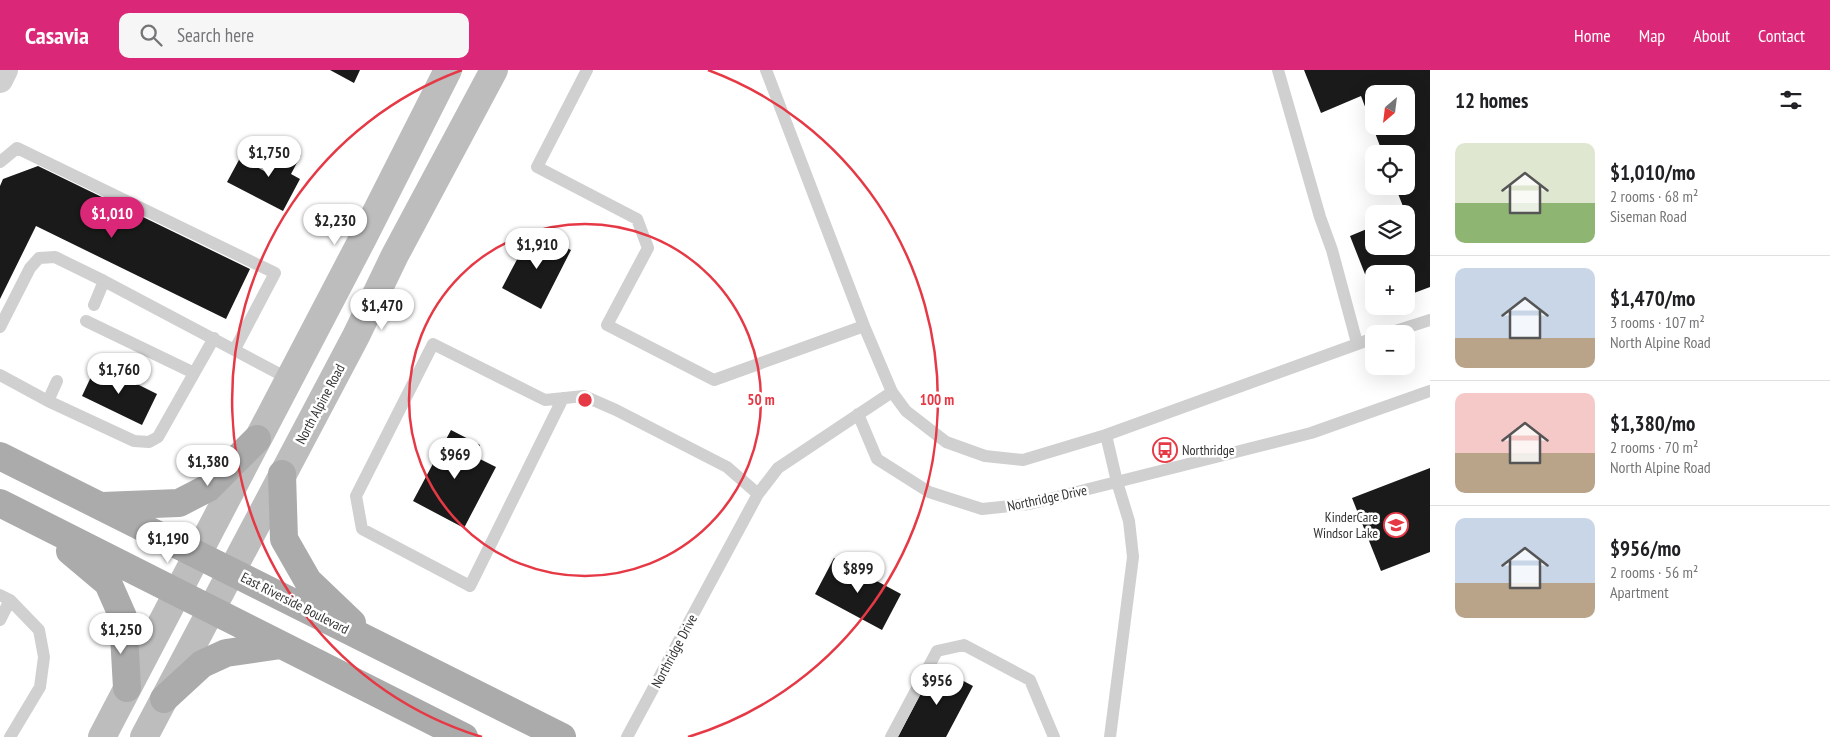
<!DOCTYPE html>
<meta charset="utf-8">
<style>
body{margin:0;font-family:"PT Sans Narrow",sans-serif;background:#f6f6f6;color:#202124;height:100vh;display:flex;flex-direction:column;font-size:19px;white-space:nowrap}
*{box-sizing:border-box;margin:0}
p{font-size:16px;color:#757577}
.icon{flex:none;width:28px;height:28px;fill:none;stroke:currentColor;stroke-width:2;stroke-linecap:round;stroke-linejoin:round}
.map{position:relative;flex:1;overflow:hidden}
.side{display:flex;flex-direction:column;background:#fff;width:400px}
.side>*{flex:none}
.needle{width:32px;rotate:208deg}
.buttons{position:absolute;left:1365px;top:15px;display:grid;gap:10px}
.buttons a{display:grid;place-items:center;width:50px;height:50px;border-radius:10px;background:#fff;box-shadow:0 5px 20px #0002;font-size:25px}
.price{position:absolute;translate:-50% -42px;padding:0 11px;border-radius:18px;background:#fff;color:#222;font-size:16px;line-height:32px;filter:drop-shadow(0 1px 2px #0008)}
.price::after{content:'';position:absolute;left:50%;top:30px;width:15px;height:11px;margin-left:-8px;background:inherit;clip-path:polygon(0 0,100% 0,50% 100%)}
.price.on{background:#db2777;color:#fff}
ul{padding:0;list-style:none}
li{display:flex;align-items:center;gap:15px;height:125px;padding:0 25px}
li+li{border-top:1px solid #e0e0e0}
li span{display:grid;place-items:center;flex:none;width:140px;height:100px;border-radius:10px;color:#555}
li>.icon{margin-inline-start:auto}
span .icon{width:60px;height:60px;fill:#fffc;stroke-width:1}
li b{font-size:21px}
h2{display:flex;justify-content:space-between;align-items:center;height:60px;padding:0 25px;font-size:21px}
header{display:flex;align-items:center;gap:30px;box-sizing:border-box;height:70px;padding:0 25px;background:#db2777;color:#fff}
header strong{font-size:24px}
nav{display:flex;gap:28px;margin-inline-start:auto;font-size:18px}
.search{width:350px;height:45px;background:#f6f6f6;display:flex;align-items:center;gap:12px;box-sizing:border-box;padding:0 18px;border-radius:10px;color:#757577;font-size:19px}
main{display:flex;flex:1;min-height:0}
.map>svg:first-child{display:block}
.building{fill:#1a1a1a;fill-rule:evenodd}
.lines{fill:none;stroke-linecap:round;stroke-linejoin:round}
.service{stroke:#d0d0d0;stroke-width:12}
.minor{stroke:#d0d0d0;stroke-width:26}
.secondary{stroke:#bdbdbd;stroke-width:28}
.primary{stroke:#ababab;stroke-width:28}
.ring{fill:none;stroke:#e63946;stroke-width:2.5}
.labels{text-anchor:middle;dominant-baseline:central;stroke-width:5;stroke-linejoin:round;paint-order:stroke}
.street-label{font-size:14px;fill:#333;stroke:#fff}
.poi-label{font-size:14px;fill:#333;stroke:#fff;text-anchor:start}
.centre{fill:#e63946;stroke:#fff;stroke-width:2.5}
.ring-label{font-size:15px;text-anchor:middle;font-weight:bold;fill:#e63946;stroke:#fff;stroke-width:5;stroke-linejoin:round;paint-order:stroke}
</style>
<header>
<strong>Casavia</strong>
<div class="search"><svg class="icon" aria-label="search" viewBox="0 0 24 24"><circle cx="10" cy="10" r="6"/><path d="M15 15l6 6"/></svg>Search here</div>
<nav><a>Home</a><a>Map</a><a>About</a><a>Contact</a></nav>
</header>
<main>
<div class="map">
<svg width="1430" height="667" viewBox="0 0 1430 667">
<rect width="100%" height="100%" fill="#fff"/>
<!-- building -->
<path class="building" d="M 330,0 L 360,0 L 354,13 Z
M 1304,0 L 1430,0 L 1430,217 L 1406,226 L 1406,204 L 1374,204 L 1374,227 L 1350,166 L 1374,156 L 1374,176 L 1406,176 L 1406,144 L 1395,116 L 1406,116 L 1406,84 L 1383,84 L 1361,26 L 1321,43 ZM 1374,24 L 1406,24 L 1406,56 L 1374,56 Z
M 280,74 L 301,85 L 291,104 L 300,109 L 283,141 L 227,112 L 240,88 L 266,102 Z
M 38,96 L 250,199 L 226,249 L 36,156 L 0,229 L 0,116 L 3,109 Z
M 532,161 L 571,180 L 541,239 L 502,218 Z
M 97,294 L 157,324 L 142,355 L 82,326 Z
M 451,360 L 480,375 L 474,386 L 496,397 L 464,458 L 413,431 Z
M 1430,398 L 1430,482 L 1381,501 L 1352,428 Z
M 834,488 L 901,524 L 882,560 L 815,524 Z
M 935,596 L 973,616 L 946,667 L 898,667 Z"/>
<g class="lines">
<!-- service -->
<path class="service" d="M 587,0 L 537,97 L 637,149 L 648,178 L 607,255 L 714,310 L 864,256
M 766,0 L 864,256 L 892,322 L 906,341 L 946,372 L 985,386 L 1023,390 L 1106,365
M 1278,0 L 1320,147 L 1332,180 L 1357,273
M 0,92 L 17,78 L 275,203 L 235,279
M 94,235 L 104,211
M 86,251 L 194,303
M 0,257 L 30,198 L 39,188 L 55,187 L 104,211 L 289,309
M 1386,264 L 1430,250
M 0,305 L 48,331 L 134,371 L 149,372 L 158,367 L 214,268
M 563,328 L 470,516 L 362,459 L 356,426 L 433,274 L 545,330 L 584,326 L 616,340 L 727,397 L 758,424
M 48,331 L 57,311
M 858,344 L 877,389 L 929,422 L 982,439 L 1029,434 L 1311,363 L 1430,321
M 0,525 L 10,530 L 0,550
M 10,530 L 39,560 L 44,587 L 40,617 L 10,667
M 627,667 L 758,424 L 778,398 L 892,322
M 891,667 L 937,581 L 964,575 L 1030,610 L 1054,667
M 1110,667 L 1133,487 L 1129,451 L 1117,412 L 1106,365 L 1374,268"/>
<!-- minor -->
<path class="minor" d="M 0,10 L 5,0"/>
<!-- secondary -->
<path class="secondary" d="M 102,667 L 363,168 L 448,0
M 144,667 L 356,266 L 395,185 L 494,0"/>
<!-- primary -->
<path class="primary" d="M 0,386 L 562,667
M 282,404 L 284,469 L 308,511 L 352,553
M 0,433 L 464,667
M 102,436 L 179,433 L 208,418 L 257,369
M 70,481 L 108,513 L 123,547 L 127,618
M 164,629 L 202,594 L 226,583 L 281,575"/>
</g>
<!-- distance rings -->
<g class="ring">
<circle cx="585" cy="330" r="176"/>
<path d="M482 667A352 352 0 0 1 462 0M708 0A352 352 0 0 1 688 667"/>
</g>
<!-- icons -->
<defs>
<symbol id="bus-ring" viewBox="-11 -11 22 22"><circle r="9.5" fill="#fff" stroke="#e63946" stroke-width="1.5"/><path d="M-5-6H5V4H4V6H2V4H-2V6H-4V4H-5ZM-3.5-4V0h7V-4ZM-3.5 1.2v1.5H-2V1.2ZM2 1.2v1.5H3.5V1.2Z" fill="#e63946"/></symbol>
<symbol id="school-ring" viewBox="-11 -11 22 22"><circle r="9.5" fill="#fff" stroke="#e63946" stroke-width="1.5"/><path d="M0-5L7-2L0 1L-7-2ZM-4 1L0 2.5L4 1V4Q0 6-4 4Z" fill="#e63946"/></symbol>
</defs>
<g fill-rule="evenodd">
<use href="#bus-ring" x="1151" y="366" width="28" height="28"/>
<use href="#school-ring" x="1382" y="441" width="28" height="28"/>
</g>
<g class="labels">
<!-- street labels -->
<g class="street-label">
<text transform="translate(320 334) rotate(-62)">North Alpine Road</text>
<text transform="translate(1047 428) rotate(-12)">Northridge Drive</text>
<text transform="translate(295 533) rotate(27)">East Riverside Boulevard</text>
<text transform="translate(674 581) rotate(-62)">Northridge Drive</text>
</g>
<!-- poi labels -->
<g class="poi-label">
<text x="1182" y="380">Northridge</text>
<text x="1378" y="447" text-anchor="end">KinderCare<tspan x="1378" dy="16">Windsor Lake</tspan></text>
</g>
</g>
<circle cx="585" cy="330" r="8" class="centre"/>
<g class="ring-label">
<text x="761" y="335">50 m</text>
<text x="937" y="335">100 m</text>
</g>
</svg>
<div class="buttons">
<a><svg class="needle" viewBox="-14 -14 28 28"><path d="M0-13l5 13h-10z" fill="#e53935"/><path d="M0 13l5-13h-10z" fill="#757577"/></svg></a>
<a><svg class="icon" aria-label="locate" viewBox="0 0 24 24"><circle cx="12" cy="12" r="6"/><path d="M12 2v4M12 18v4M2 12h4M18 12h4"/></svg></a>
<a><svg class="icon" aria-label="layers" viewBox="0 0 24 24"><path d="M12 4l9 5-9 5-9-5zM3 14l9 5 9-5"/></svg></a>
<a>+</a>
<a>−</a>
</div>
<b class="price" style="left:269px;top:108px">$1,750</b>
<b class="price on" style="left:112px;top:169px">$1,010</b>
<b class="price" style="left:335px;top:176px">$2,230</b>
<b class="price" style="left:537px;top:200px">$1,910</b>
<b class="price" style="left:382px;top:261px">$1,470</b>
<b class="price" style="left:119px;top:325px">$1,760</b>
<b class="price" style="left:455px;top:410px">$969</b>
<b class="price" style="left:208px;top:417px">$1,380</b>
<b class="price" style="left:168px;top:494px">$1,190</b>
<b class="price" style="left:858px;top:524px">$899</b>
<b class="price" style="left:121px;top:585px">$1,250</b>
<b class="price" style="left:937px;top:636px">$956</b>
</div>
<section class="side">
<h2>12 homes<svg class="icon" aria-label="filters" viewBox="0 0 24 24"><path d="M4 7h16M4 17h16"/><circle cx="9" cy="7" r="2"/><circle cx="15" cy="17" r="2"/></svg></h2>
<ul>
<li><span style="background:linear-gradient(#dfe7d0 60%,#8fb573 0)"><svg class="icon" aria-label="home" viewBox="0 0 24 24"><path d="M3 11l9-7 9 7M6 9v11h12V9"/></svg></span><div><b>$1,010/mo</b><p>2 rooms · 68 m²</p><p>Siseman Road</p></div></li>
<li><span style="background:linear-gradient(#c9d6e8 70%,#b9a48a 0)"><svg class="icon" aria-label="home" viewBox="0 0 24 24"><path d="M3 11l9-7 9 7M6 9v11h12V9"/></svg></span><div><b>$1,470/mo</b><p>3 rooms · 107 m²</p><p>North Alpine Road</p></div></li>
<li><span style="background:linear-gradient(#f6c9c9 60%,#b9a48a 0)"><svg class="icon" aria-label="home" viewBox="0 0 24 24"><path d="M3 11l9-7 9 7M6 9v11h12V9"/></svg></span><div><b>$1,380/mo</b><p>2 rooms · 70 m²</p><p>North Alpine Road</p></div></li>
<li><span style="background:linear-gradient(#c9d6e8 65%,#b9a48a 0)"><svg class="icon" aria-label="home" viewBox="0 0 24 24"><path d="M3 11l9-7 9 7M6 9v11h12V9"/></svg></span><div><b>$956/mo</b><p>2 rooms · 56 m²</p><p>Apartment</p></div></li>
</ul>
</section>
</main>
